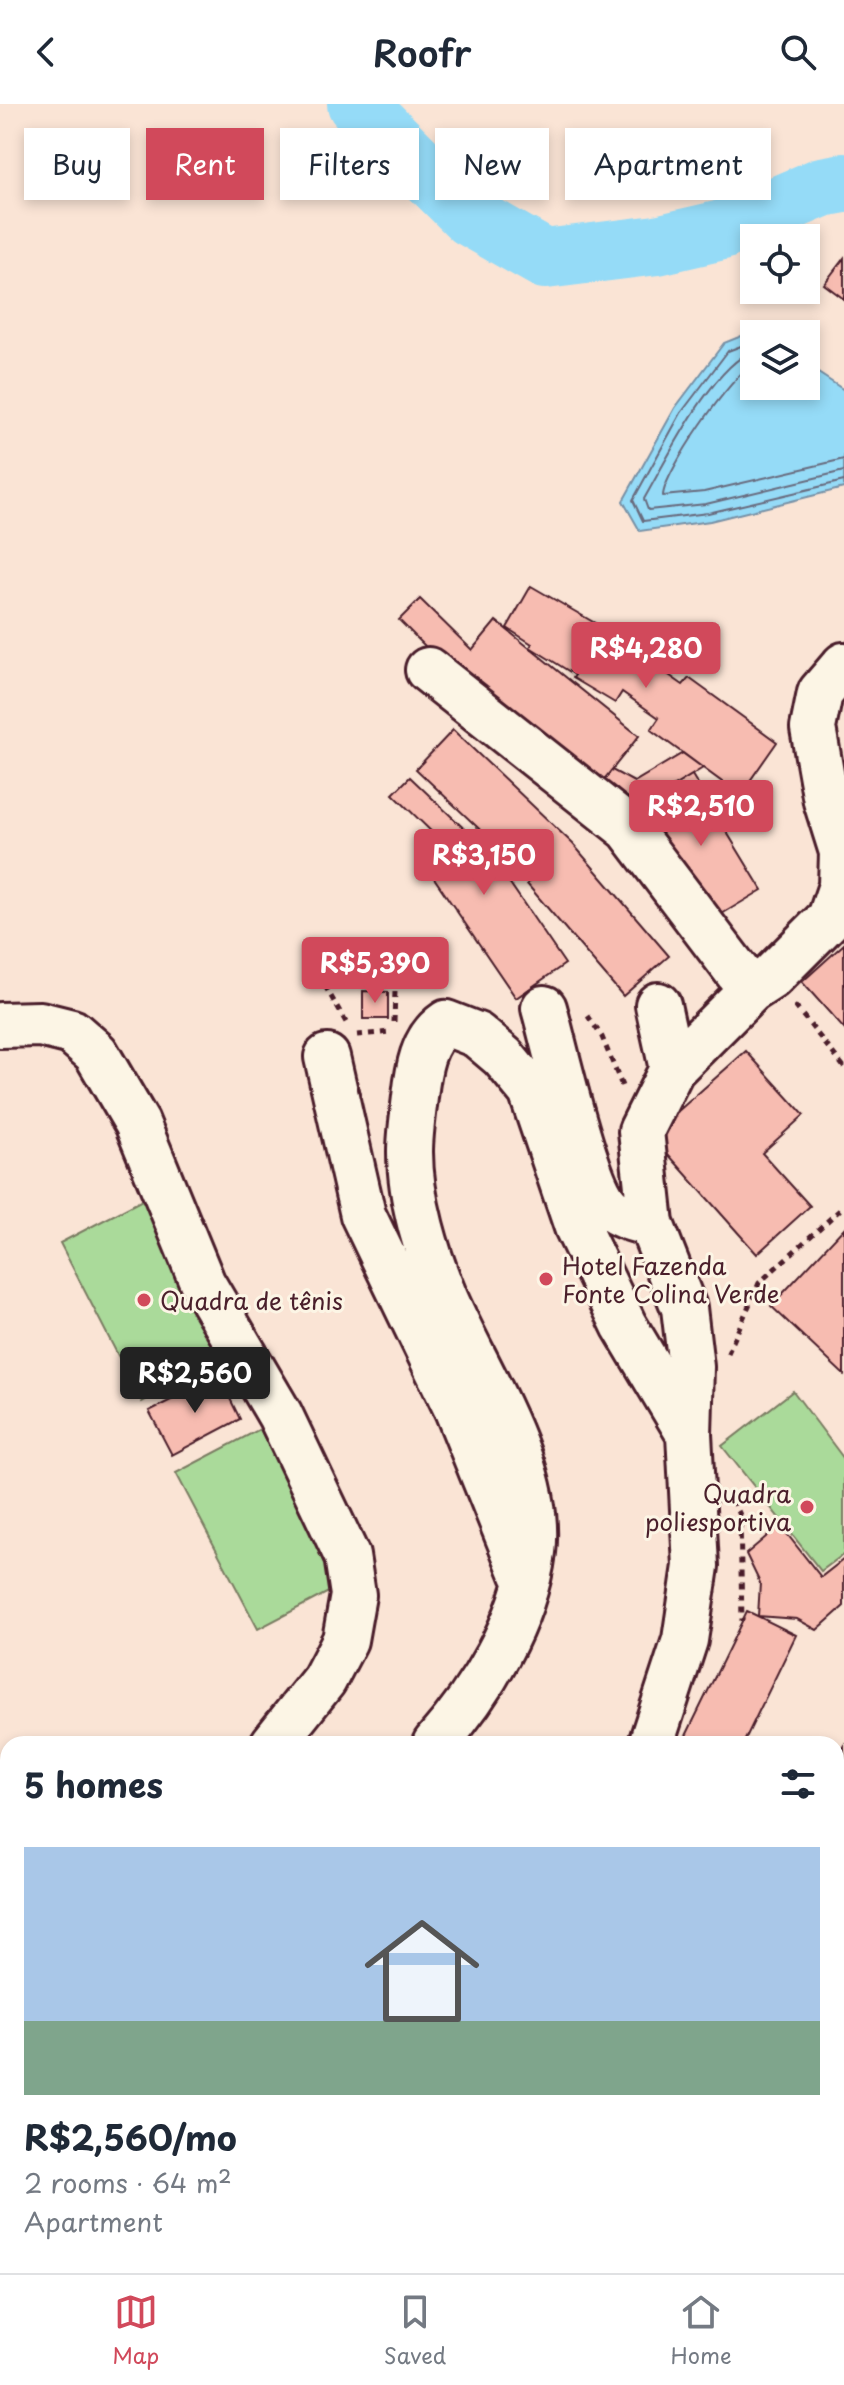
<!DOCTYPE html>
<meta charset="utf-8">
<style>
body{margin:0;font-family:"Playpen Sans",sans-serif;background:#f2f2f3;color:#1f2937;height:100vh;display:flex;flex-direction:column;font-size:30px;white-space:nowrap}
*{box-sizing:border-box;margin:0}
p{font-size:26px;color:#747a83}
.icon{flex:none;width:44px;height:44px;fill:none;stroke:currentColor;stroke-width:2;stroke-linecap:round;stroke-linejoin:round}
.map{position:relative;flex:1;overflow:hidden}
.drawer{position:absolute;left:0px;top:1632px;width:844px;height:538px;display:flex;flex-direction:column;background:#fff;border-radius:24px 24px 0 0;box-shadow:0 4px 12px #0003}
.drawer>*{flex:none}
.top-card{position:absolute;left:24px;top:24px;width:796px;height:72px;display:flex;gap:16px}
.controls{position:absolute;left:740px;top:120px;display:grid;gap:16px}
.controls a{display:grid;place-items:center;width:80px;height:80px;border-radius:0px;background:#fff;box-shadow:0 4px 12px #0003;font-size:40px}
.price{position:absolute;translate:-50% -68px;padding:0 18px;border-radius:8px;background:#d1495b;color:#fff;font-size:26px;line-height:52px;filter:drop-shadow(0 2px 4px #0008)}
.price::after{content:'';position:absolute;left:50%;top:48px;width:24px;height:18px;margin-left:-12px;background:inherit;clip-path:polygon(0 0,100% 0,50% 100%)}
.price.selected{background:#222;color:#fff}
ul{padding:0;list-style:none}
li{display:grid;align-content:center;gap:16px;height:424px;padding:0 24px}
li+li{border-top:2px solid #e0e1e3}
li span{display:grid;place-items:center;height:248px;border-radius:0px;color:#555}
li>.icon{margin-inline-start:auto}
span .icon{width:144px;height:144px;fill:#fffc;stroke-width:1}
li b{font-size:34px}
h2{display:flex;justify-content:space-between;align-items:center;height:96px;padding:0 24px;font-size:34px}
.chip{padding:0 28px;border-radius:0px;background:#fff;box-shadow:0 4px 12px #0003;font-size:28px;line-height:72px}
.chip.selected{background:#d1495b;color:#fff}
header{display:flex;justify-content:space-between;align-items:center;height:104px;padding:0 24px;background:#fff;font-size:36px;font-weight:600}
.tabs{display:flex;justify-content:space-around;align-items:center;height:112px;border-top:2px solid #e0e1e3;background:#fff;font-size:22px;color:#747a83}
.tabs a{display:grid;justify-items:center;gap:4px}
.tabs .selected{color:#d1495b}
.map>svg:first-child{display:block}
.green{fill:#aada9a;stroke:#7a7c62;stroke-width:2}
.water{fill:#95dbf7;stroke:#7790a5;stroke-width:2}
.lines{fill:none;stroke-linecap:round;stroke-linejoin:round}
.shore{stroke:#686a7d;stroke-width:2}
.river{stroke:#95dbf7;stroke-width:60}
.building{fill:#f7bcb1;stroke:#4a1f2b;stroke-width:2}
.minor-casing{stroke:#4a1f2b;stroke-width:50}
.path{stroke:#4a1f2b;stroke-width:5;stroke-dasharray:6 6;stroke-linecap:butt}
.minor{stroke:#fcf5e5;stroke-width:44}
.poi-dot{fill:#d1495b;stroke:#fcf5e5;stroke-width:3}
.labels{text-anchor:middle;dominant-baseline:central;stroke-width:6;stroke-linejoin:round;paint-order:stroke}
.poi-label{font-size:24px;fill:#4a1f2b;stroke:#fcf5e5;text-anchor:start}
</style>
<header><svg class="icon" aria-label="back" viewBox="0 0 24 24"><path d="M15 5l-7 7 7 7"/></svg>Roofr<svg class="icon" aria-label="search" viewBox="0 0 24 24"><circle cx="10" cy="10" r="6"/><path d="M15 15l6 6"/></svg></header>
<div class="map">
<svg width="844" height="2169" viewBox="0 0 844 2169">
<rect width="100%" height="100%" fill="#fae4d5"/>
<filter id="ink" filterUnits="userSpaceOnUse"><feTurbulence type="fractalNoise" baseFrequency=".0125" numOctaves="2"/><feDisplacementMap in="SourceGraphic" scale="16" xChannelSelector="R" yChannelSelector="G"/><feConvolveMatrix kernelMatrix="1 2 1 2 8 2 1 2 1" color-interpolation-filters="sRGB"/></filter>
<g filter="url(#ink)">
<!-- green -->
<path class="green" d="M 146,1094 L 227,1253 L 142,1298 L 60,1139 Z
M 793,1287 L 844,1355 L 844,1450 L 821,1467 L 722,1342 Z
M 260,1325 L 342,1481 L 258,1525 L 176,1369 Z
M 349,2162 L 570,2162 L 573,2169 L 352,2169 Z
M 632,2162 L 753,2162 L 757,2169 L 636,2169 Z"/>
<!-- water -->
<path class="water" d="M 754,227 L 758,230 L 754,230 L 754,282 L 806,282 L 806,261 L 844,286 L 844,384 L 710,417 L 640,427 L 623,397 L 675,304 L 724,239 Z"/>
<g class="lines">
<!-- shore -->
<path class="shore" d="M 754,237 L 728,247 L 681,309 L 633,396 L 643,417 L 708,409 L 844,377
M 754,247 C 713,260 666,357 644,395 L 648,406 L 706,400 L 844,367
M 754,260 C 733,268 663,370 663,392 L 704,388 L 844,355"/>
<!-- river -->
<path class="river" d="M 357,0 L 471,113 L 545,155 L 657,141 L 722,126 L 822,83 L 844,79"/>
</g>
<!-- building -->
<path class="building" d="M 844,154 L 844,195 L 824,180 Z
M 531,482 L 645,548 L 642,552 L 683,581 L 689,574 L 777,638 L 740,691 L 651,626 L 659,614 L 622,588 L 615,599 L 573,574 L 575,571 L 530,543 L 532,540 L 507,524 Z
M 420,495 L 472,546 L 496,517 L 639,632 L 598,683 L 453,570 L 399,516 Z
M 453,626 L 573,740 L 669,852 L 623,892 L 527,780 L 532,775 L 416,665 Z
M 683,649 L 703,664 L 641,702 L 625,703 L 598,683 L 612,666 L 634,678 Z
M 692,671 L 762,786 L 710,817 L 641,702 Z
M 410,673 L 476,736 L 479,734 L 565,860 L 516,894 L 430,768 L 438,762 L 429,748 L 443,739 L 393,690 Z
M 844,840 L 844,925 L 802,878 Z
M 363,887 L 388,888 L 388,915 L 363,915 Z
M 746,947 L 804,1011 L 762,1049 L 810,1102 L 757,1150 L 651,1031 Z
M 844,1124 L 844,1271 L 771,1202 Z
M 219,1272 L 240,1315 L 172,1351 L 149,1307 Z
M 780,1421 L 821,1473 L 844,1455 L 844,1502 L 817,1526 L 797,1515 L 758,1512 L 760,1479 L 746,1450 Z
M 747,1507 L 796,1531 L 743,1640 L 682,1640 Z
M 844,1641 L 844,1684 L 836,1685 L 836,1654 Z"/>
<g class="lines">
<defs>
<path id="minor" d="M 428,566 L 629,725 L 751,886
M 658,901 L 672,965
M 544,904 C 555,942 585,1083 610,1104 C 621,1113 637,1116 651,1120
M 0,921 L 40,920 L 72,928 L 96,949 L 137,1019 L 203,1180 L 280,1311 L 347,1452 L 353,1491 L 345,1536 L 324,1576 L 273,1640
M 327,953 L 363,1111 L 457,1306 L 523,1470
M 435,1640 C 481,1588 524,1518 533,1448 C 544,1365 477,1269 445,1194 C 427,1151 410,1095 410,1048 C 410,1030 413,1011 415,993 C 418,966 422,935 446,919 L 477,931 L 503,953 L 531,987 L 577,1123 L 624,1221 L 689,1330
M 651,1640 L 685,1536 L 696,1462 L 689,1330 L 691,1263 L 684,1204 L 651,1120 L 641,1027 L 672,965 L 751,886 L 771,873 L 830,814 L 841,782 L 842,748 L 826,697 L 813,624 L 820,589 L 844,561
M 836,1735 L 844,1732"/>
</defs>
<!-- minor casing -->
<use href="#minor" class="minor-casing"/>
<!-- path -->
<path class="path" d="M 313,861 L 347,920
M 795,902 L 844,963
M 588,912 L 602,933 L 622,982
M 394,918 L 395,887
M 357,931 L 391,928
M 728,1249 L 759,1179 L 844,1102
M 733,1396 L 740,1411 L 742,1517"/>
<!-- minor -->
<use href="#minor" class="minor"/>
</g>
</g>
<!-- markers -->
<g class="poi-dot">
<circle cx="546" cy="1175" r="8"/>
<circle cx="144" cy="1196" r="8"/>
<circle cx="807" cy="1403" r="8"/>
</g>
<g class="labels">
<!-- poi labels -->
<g class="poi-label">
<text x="562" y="1161">Hotel Fazenda<tspan x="562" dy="28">Fonte Colina Verde</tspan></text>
<text x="160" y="1196">Quadra de tênis</text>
<text x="791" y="1389" text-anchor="end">Quadra<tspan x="791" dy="28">poliesportiva</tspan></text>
</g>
</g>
</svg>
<div class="controls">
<a><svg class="icon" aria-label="locate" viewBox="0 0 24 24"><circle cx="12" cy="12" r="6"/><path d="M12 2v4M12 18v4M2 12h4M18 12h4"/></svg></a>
<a><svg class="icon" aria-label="layers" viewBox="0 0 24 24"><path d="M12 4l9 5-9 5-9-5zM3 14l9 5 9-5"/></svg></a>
</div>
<b class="price" style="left:646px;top:586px">R$4,280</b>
<b class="price" style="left:701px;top:744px">R$2,510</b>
<b class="price" style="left:484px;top:793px">R$3,150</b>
<b class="price" style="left:375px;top:901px">R$5,390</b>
<b class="price selected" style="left:195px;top:1311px">R$2,560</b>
<div class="top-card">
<a class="chip">Buy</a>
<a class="chip selected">Rent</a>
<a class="chip">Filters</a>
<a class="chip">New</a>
<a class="chip">Apartment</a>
</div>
<section class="drawer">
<h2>5 homes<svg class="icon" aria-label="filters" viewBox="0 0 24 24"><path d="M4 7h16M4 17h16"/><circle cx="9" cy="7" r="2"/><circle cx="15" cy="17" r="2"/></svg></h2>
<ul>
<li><span style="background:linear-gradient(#a9c7e8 70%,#7fa58c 0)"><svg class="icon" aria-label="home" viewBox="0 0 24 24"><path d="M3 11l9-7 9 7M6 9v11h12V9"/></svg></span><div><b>R$2,560/mo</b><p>2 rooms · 64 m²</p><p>Apartment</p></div></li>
</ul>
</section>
</div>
<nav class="tabs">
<a class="selected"><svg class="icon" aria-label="map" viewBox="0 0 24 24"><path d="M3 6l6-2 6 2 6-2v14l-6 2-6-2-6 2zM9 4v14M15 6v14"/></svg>Map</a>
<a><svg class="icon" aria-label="saved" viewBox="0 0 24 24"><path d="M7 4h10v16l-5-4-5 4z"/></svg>Saved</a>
<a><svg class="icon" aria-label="home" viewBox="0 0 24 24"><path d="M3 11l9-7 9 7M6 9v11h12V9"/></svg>Home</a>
</nav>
